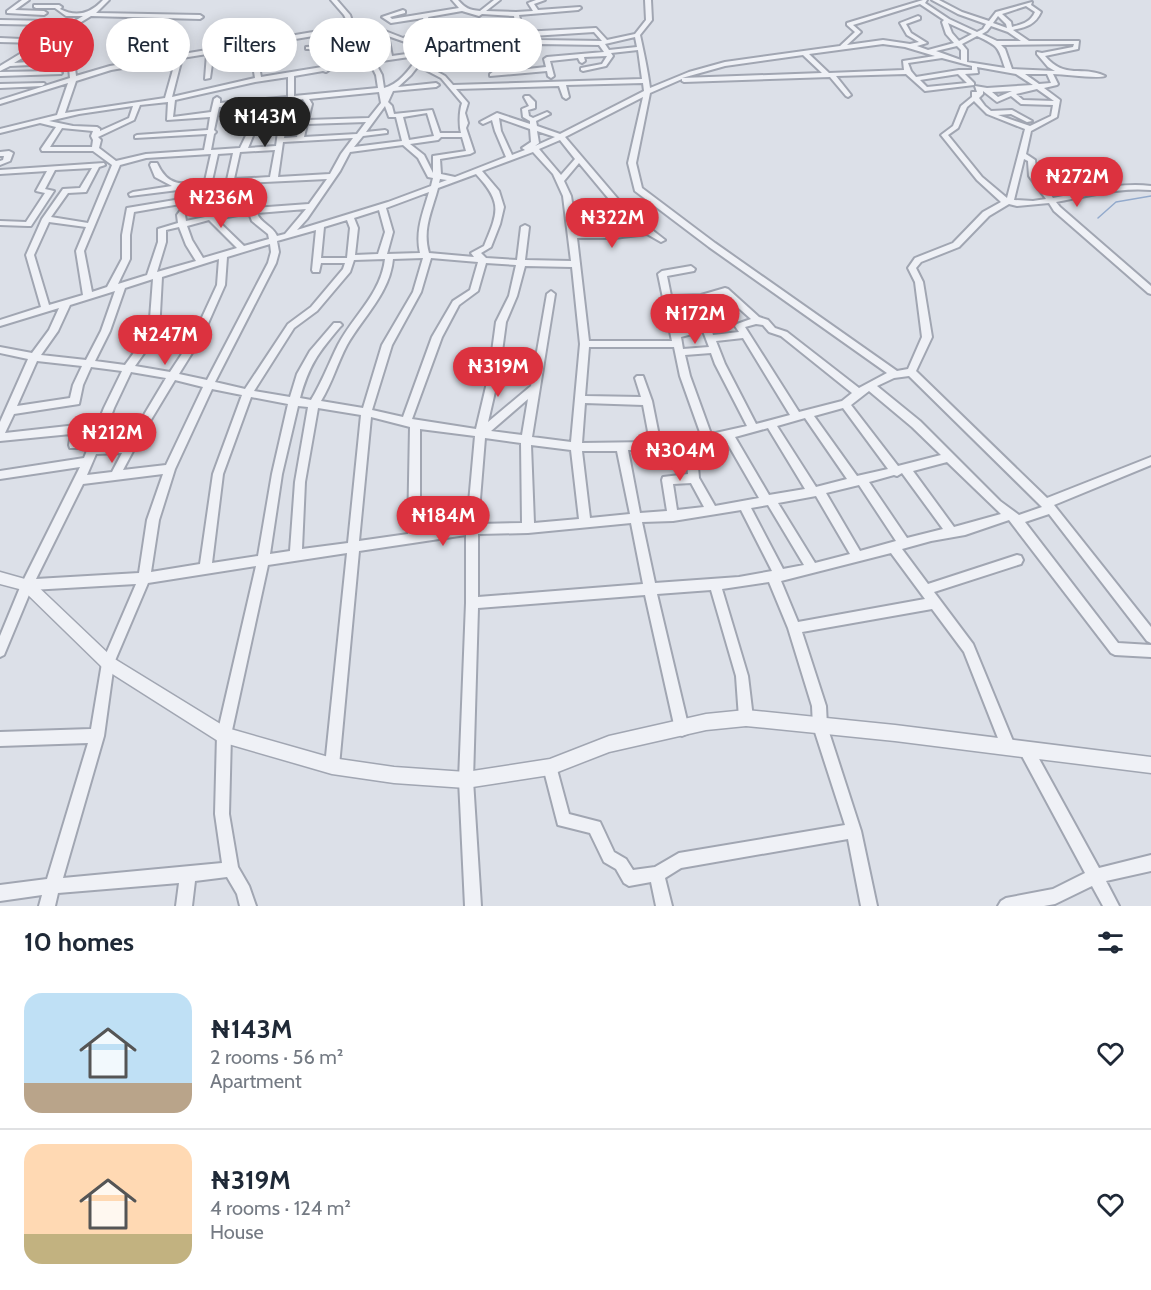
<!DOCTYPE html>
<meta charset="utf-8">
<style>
body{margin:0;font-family:Cabin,sans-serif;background:#f6f6f7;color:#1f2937;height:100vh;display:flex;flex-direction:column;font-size:22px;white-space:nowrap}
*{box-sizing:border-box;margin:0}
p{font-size:20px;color:#747a83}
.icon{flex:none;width:33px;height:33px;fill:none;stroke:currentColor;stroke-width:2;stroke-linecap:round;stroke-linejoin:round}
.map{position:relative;height:906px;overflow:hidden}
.drawer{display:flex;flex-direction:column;background:#fff;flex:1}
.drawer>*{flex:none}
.guide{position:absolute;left:18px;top:18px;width:600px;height:54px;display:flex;gap:12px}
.price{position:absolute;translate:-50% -51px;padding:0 14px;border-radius:21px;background:#dc323f;color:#fff;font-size:20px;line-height:39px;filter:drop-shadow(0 2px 3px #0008)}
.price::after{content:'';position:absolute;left:50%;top:36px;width:18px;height:14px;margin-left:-9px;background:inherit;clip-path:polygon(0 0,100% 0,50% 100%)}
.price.on{background:#222;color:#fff}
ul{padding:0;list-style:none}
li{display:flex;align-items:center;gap:18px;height:150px;padding:0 24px}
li+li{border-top:2px solid #e0e1e3}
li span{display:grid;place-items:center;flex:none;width:168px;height:120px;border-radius:18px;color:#555}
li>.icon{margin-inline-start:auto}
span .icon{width:72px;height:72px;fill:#fffc;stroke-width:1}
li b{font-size:26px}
h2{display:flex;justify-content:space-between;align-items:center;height:72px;padding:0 24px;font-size:26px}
.tag{padding:0 21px;border-radius:27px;background:#fff;box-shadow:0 3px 15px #0003;font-size:21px;line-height:54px}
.tag.on{background:#dc323f;color:#fff}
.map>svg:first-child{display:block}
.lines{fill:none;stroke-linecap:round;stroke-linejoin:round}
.stream{stroke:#93aacc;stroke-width:1.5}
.minor-casing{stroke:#a1a6b2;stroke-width:4}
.tertiary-casing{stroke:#a1a6b2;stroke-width:3}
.minor{fill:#eff1f6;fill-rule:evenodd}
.tertiary{fill:#eff1f6;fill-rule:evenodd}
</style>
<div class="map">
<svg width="1151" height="906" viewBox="0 0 1151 906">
<rect width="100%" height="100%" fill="#dce0e8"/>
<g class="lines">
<!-- stream -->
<path class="stream" d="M 1098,218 L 1116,202 L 1151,196"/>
<defs>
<path id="minor" d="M 22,0 L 29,0 L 15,10 L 44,11 L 47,13 L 44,15 L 7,13 L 7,11 Z
M 103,0 L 109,0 L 96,13 L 200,15 L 203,17 L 200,19 L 91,16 L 14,63 L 73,59 L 77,54 L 80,56 L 75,68 L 76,76 L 110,66 L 207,50 L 208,44 L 211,42 L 214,44 L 213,49 L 325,30 L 365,33 L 385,31 L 403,38 L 419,31 L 476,27 L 475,26 L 478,24 L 515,22 L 514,16 L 482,14 L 479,16 L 462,11 L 428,17 L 430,22 L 427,24 L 425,23 L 423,18 L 391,23 L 382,17 L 403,10 L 405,11 L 405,13 L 390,17 L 392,19 L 459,8 L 452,0 L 458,0 C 465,8 469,10 480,11 L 494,0 L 500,0 L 486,11 L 516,12 L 533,11 L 528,3 L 536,0 L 545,0 L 534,4 L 538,10 L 580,7 L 581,8 L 578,10 L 519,15 L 523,32 L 596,28 L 607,40 L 635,34 L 646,20 L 645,0 L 651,0 L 652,20 L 640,35 C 644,53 648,72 650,88 L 689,72 L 725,62 L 840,46 L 855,32 L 847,25 L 847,23 L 923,0 L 927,0 L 925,3 L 949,19 L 977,32 L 983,29 L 986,24 L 958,14 L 932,0 L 939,0 L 962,12 L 989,21 L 996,12 L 1032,2 L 1031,5 L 1041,12 C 1035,25 1026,27 1013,30 L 1029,41 L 1079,41 L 1078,49 L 1045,56 C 1065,80 1082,65 1105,76 C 1097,79 1065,74 1053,74 L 1058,84 L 1057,85 L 1044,88 L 1060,100 L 1057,117 L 1031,131 L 1026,154 L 1035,160 L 1037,176 L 1053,198 C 1085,192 1118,182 1151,186 L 1151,190 C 1119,187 1088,196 1056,202 L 1060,207 L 1151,286 L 1151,294 L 1148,293 L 1054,211 L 1049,203 L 1017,206 L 1009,204 L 989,216 L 959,247 L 921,262 L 916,268 L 923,282 L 932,337 L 916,371 L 1047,498 L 1151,457 L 1151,465 L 1054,505 L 1151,627 L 1151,643 L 1147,641 L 1049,514 L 1025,522 L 1118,643 L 1151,645 L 1151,657 L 1115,655 L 1111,653 L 1009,520 L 965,535 L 931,541 L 902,549 L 928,584 L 1017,555 L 1021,556 L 1023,560 L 1021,564 L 934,592 L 973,644 L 1015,746 L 1013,751 L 1008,753 L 1003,751 L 964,652 L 932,609 L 802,632 L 826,706 L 827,726 L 861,831 L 877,906 L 861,906 L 848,839 L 681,868 L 665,878 L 672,906 L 656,906 L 651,882 L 629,886 L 624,883 L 616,869 L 604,862 L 590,833 L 558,825 L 543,767 L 545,762 L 550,760 L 555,762 L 569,814 L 600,822 L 614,852 L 626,859 L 633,870 L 655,867 L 679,853 L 845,825 L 813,726 L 812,706 L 788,628 L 769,582 L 722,589 L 748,676 L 753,718 L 751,723 L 746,725 L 741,723 L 739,718 L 736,676 L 711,590 L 657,594 L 689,729 L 687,734 L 682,736 L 677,734 L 675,729 L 645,595 L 478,608 L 473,780 L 481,906 L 465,906 L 459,780 L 466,603 L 466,535 L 359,551 L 339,766 L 337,771 L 332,773 L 327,771 L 325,766 L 347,553 L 268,565 L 231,735 L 229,814 L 238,867 L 249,886 L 256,906 L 240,906 L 237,894 L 227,877 L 195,881 L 192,906 L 176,906 L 179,883 L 58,893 L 55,906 L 39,906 L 42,895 L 0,901 L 0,885 L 47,879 L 88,743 L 0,746 L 0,732 L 91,729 L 102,663 L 136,584 L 31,590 L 4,655 L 0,657 L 0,636 L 21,585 L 80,467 L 0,479 L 0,471 L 84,458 L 104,408 L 122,371 L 91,367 L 83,385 L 79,404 L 14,414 L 5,433 L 77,425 L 82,429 L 78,448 L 70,448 L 69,445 L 71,434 L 0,441 L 0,422 L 28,359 L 0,353 L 0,347 L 32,353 L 49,330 L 59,308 L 0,326 L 0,320 L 41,307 L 26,255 L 42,219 L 63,189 L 80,188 L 92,168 L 55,170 L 45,189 L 54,191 L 31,226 L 28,226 L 0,225 L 0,221 L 26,222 L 45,193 L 36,191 L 47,171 L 0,174 L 0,170 L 104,163 L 105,165 L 99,167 L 86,192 L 68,193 L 51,217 L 88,223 L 112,165 L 93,151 L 42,151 L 41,149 L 56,127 L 40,123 L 0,133 L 0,129 L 57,115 L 68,83 L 0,104 L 0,100 L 70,78 L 69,68 L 71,63 L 10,66 L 0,71 L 0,66 L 38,43 L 0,42 L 0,38 L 43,40 L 83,16 L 66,16 L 55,8 L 36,8 L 34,7 L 34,5 L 59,5 L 62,7 L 60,9 C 77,18 91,13 103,0 ZM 920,4 L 944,20 L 942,22 L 946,34 L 954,43 L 928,50 L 917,46 L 927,43 L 911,33 L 906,24 L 920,19 L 920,17 L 918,16 L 900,23 L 907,35 L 919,42 L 910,44 L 883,40 L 847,45 L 861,32 L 853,25 ZM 1026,6 L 1035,12 C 1030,23 1022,24 1012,27 L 1011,22 L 1002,14 ZM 998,16 L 1006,24 L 1007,28 L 993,23 ZM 948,23 L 972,34 L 959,41 L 952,33 ZM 516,26 L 517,32 L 480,30 L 479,28 ZM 991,26 L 1008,32 L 1021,41 L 997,41 L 982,34 L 987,31 ZM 472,31 L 469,44 L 420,52 L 415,42 L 409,40 L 420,35 ZM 594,32 L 602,41 L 538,40 L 534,39 L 532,36 ZM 478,33 L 527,36 L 531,42 L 514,44 L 514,56 L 490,74 L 490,76 L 547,71 L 548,76 L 551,78 L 554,76 L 550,61 L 578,58 L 580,62 L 582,63 L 585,61 L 584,57 L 607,56 L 602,64 L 581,68 L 581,70 L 583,71 L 606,66 L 613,56 L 611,53 L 638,50 L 642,79 L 453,85 L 445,76 L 421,63 L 423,59 L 421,55 L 474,46 ZM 325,34 L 365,37 L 382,35 L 384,44 L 365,47 L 365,43 L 362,41 L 344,42 L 342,43 L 342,45 L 359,45 L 360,49 L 326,52 L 324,46 L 306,47 L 306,49 L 319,49 L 322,67 L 261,77 L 257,56 L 212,60 L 213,53 ZM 388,36 L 411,44 L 414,53 L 392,56 ZM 977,36 C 998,46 998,46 1005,68 L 967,62 L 967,50 L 962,44 ZM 635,37 L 637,47 L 609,50 L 605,44 ZM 539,44 L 599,45 L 604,52 L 547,57 L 544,59 L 546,67 L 500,72 L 514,61 L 515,63 L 519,63 L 519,46 ZM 883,44 L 905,47 L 935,56 L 903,61 L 904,70 L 829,73 L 809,54 ZM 1074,44 L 1073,47 L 1042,53 L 1037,52 L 1037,54 L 1048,67 L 1055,71 L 1012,69 L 1005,49 L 1001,45 ZM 957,46 L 961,50 L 961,60 L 936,51 ZM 384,48 L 386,57 L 366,60 L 366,50 ZM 360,53 L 360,61 L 328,66 L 327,56 ZM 207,54 L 205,79 L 210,78 L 212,64 L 252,59 L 255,78 L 172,97 L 182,58 ZM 803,55 L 822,73 L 682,78 L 725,66 ZM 416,56 L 417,59 C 409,70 398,85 384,88 L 382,75 L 375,62 ZM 942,58 L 972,66 L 972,70 L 959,70 L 916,77 L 911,71 L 908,63 ZM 176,59 L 165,98 L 65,113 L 76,81 L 111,70 ZM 370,63 L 376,75 L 378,88 L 294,96 L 294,76 L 323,71 L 326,72 L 329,70 L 363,66 ZM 418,66 L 441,78 L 462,103 C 459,111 459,126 461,133 L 440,133 L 432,110 L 394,114 L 392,106 L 388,102 L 393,91 L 436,87 L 439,85 L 436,83 L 398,87 L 411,75 ZM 977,67 L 1016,74 L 1033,85 L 987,88 L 975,86 L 977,92 L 972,92 L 972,97 L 961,106 L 953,126 L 941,135 L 977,180 L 1001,202 L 983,212 L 953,243 L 915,258 L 908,268 L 915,282 L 922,337 L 908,369 L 897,371 L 715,243 L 642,188 L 636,163 L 650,93 L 682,79 L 682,81 L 684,82 L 830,77 L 846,96 L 848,97 L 851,95 L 836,76 L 906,74 L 925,91 L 974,85 L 974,83 L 965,74 L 978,73 ZM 958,74 L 967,83 L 927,87 L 920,80 ZM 1025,74 L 1047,74 L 1051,83 L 1039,84 ZM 288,77 L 288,97 L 220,103 L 220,99 L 217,97 L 214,99 L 211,112 L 173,117 L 175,100 L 255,82 ZM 643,83 L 644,91 L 560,134 L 537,126 L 536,121 L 550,114 L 547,112 L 533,118 L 529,116 L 528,110 L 535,108 L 535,102 L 529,96 L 525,96 L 524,97 L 529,106 L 522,109 L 523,117 L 530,121 L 530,124 L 497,113 L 480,122 L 483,124 L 492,120 L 495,131 L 506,157 L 455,177 L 441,174 L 440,159 L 470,154 L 474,152 L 466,128 L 468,123 L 465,113 L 468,103 L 456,89 L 559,86 L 563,97 L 566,99 L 569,97 L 566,85 ZM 1037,89 L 1054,101 L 1023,100 L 1016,94 ZM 983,91 L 997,102 L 1011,96 L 1021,104 L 1053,105 L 1051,116 L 1030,126 L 998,115 L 1011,114 L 1027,122 L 1032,121 L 1012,110 L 991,111 L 985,106 L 979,98 L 983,94 ZM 1012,91 L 998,97 L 992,92 ZM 379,92 L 381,103 L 369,118 L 308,120 L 312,104 L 309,99 ZM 643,97 L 628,163 L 635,191 L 709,247 L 887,373 L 859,388 L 787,332 L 775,328 L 768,320 L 759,317 L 728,289 L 725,288 L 701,295 L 671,296 L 667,276 L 694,271 L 695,269 L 691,266 L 662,271 L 658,274 L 672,341 L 589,341 L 577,238 L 614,238 L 647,234 L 661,242 L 665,240 L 629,212 L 565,137 ZM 303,99 L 306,104 L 302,120 L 259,122 L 259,117 L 255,117 L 240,148 L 211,150 L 214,134 L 216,132 L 214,130 L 219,107 ZM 974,101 L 987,114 L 1025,129 L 1007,198 L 982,177 L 948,135 L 958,128 L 967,107 ZM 168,102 L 167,120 L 210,117 L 208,130 L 137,135 L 135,136 L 135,138 L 207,134 L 204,150 L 146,154 L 116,161 L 99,148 L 101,140 L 98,137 L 134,120 L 140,105 ZM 133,106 L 129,118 L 100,131 L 100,129 L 97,127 L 73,126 L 49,121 L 79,114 ZM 385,106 L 389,117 L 396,117 L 402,141 L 354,147 L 363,136 L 387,133 L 387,131 L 385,130 L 366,132 ZM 427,113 L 434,136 L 409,140 L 403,117 ZM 499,118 L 530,129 L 531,142 L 522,148 L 525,150 L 512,155 L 501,131 ZM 366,122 L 357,134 L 304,137 L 307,124 ZM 300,124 L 297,137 L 284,138 L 286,125 ZM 279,125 L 276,146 L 248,148 L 257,126 ZM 62,128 L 93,131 L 91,136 L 93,140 L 92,147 L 50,147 ZM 537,131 L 555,137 L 535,146 L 539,143 ZM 441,137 L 462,137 L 466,151 L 433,156 L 433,173 L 424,155 L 410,144 L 438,140 ZM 353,138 L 341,154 L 330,174 L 278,177 L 283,142 ZM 560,140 L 575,159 L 561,175 L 539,149 ZM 403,145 L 418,158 L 428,177 L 433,178 L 431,186 L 388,202 L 297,230 L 307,219 L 340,171 L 350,152 ZM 275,150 L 270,177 L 234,179 L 240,152 ZM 533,152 L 553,174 L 563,196 L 571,261 L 525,260 L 529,227 L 525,225 L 521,227 L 517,260 L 486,258 L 481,253 L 491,247 L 500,224 L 504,207 L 499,191 L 482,171 ZM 233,153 L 227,180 L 212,181 L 218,154 ZM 211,154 L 205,181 C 182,185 168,187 157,163 L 151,163 L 150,165 L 155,177 L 172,186 L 133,192 L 129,194 L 130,196 L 178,190 L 187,198 L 127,208 L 122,235 L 122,259 L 107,287 L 92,292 L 84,251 L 120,165 L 146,158 ZM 1024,159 L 1028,161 L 1029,176 L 1046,199 L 1033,201 L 1014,200 ZM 579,163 L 623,216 L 642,230 L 614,234 L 577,234 L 571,196 L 564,181 ZM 476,174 C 503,203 498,212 484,246 L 471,253 L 474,257 L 429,253 C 422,229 432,211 438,188 ZM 327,179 L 309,204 L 239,209 L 243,183 ZM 440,179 L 447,180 L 439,183 ZM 236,184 L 231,211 L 212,215 L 186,189 ZM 429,192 C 423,213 415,231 420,253 L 387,254 L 393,232 L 386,208 ZM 186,203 L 177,215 L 178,223 L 158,229 L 158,242 L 147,275 L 118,284 L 130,259 L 130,235 L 134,212 ZM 193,204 L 205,217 L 186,221 L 185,215 ZM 306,209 L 285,234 L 277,236 C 273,226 260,223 257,213 ZM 379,210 L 385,232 L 378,254 L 355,255 L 358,228 L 354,218 ZM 249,213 L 252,221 L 268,234 L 269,239 L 244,246 L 216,219 ZM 209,220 L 237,248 L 203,258 L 192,240 L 187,226 ZM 347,220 L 350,228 L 347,258 L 321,258 L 324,227 ZM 49,222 L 86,227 L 76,251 L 83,295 L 49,305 L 34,255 ZM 179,227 L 186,245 L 196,261 L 157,272 L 166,242 L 166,230 ZM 316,230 L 312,270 L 313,272 L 319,272 L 321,263 L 345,263 L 343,269 L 311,307 L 288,324 L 245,389 L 215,382 L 276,263 L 279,252 L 277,241 ZM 270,244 L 271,252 L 268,263 L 207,380 L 179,374 L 202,337 L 225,285 L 227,257 ZM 423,258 L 413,292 L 382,345 L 363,408 L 321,401 C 332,383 337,364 347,345 C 363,317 390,293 393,259 ZM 431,258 L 478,262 L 470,290 L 453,301 L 432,337 L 403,417 L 372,410 L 392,345 L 421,292 ZM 219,259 L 217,285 L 193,337 L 170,372 L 135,366 L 159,332 L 162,277 ZM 385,259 C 381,294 353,316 338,345 C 329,363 322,382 311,400 L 300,398 C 309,365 318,353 340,327 L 342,325 L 340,323 L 334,323 L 310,351 L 297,374 L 290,397 L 254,391 L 294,328 L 317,311 L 350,272 L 354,260 ZM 486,263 L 516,265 L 509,296 L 496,322 L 489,374 L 476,429 L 412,419 L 442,337 L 459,305 L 478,291 ZM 525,266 L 572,267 L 580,344 L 571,442 L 532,437 L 555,294 L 551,291 L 547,294 L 531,386 L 488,422 L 499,374 L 506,322 L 517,296 ZM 153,279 L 149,332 L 125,365 L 95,361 L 110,331 L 125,288 ZM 115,291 L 101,331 L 86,360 L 41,355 L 58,331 L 70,305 ZM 723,294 L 751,319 L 737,324 L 735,326 L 739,332 L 713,335 L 711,328 L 716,324 L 706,299 ZM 698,301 L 706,323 L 679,331 L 673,302 ZM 756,324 L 763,325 L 769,332 L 781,336 L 852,393 L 842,401 L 799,412 L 745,327 ZM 703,331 L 709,347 L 683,349 L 681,337 ZM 743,338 L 790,415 L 756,424 L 725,364 L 716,341 ZM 589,347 L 674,347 L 680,376 L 701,435 L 660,441 L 652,401 L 643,376 L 637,376 L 635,378 L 641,397 L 585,396 ZM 711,353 L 715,364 L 747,426 L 711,434 L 690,376 L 685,355 ZM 37,361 L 82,366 L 73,385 L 70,398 L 17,406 ZM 131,372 L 166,378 L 126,445 L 100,446 L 114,408 ZM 909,376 L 1040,505 L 1042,507 L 1019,515 L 1000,501 L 920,421 L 877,386 L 894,378 ZM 175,380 L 203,387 L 166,465 L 123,470 L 140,438 ZM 212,389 L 242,395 L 213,474 L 200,564 L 151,572 L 159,520 L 175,469 ZM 869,391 L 912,427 L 941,455 L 898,466 L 851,405 ZM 251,397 L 288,404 L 272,474 L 258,556 L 212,563 L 223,474 ZM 528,399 L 522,435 L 491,431 ZM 585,403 L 643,405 L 650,442 L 582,443 ZM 298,406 L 308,407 L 295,482 L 290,551 L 270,554 L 282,474 ZM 318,408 L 361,415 L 348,543 L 302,549 L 305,482 ZM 843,408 L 888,469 L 857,476 L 814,416 ZM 371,417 L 410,427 L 408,534 L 359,541 ZM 805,418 L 847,479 L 816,487 L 777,426 ZM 768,428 L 805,489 L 769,495 L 735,437 ZM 420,429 L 475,436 L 467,525 L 420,532 ZM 485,438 L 521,443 L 522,523 L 478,524 ZM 725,439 L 759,498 L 715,506 L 699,478 L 696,444 ZM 531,445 L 571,450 L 579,519 L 534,523 ZM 685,446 L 688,474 L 663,477 L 662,480 L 667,511 L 640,513 L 628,450 L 656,450 ZM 582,451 L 617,451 L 630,514 L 590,518 ZM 122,453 L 112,472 L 87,475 L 96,454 ZM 947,462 L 1001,514 L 954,527 L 913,471 ZM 902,473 L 943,529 L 907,538 L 869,482 L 894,475 L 897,476 ZM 163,474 L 147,520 L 139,573 L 36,579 L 83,484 ZM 691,483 L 704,507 L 677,510 L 673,484 ZM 859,485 L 896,541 L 860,551 L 826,493 ZM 816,496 L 850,554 L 815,563 L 778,503 ZM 768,505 L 804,565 L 783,569 L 751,508 ZM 741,510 L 772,571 L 739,577 L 655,583 L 642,522 L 673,521 ZM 631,523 L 643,584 L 478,597 L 478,534 L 528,533 ZM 891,553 L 925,599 L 798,622 L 781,581 ZM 256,566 L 217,735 L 215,814 L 222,863 L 63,878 L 104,736 L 114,663 L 148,583 Z
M 331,0 L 337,0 L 350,15 L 354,27 L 335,30 L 335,28 L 349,25 L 344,15 Z
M 0,20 L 50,21 L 53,23 L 50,25 L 0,24 Z
M 59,71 L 62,73 L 61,74 L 0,76 L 0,72 Z
M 44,83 L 45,84 L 42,86 L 0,88 L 0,84 Z
M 294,101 L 297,103 L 294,115 L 289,116 L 291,103 Z
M 9,151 L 13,153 L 10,161 L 0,165 L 0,161 L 3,160 L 4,156 L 0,156 L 0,152 Z
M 1027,744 L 1032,746 L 1099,868 L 1151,855 L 1151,871 L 1106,881 L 1119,906 L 1103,906 L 1092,886 L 1055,904 L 1044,906 L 998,906 L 1001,901 L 1006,898 L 1053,889 L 1085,873 L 1022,756 L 1020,751 L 1022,746 Z"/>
<path id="tertiary" d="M 0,572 L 32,581 L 113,658 L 227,728 L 332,758 L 394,767 L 466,772 L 550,759 L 609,736 L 706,714 L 746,710 L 895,725 L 1151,757 L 1151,773 L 895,741 L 746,726 L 706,730 L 609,752 L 550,775 L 466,788 L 394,783 L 332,774 L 218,741 L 103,668 L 23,590 L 0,584 Z"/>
</defs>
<!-- minor casing -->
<use href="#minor" class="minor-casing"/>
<!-- tertiary casing -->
<use href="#tertiary" class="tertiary-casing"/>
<!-- minor -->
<use href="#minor" class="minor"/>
<!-- tertiary -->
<use href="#tertiary" class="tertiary"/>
</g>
</svg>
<b class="price on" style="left:265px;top:148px">₦143M</b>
<b class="price" style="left:1077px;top:208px">₦272M</b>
<b class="price" style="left:221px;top:229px">₦236M</b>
<b class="price" style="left:612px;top:249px">₦322M</b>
<b class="price" style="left:695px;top:345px">₦172M</b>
<b class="price" style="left:165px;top:366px">₦247M</b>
<b class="price" style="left:498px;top:398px">₦319M</b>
<b class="price" style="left:112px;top:464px">₦212M</b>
<b class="price" style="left:680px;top:482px">₦304M</b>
<b class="price" style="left:443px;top:547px">₦184M</b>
<div class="guide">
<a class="tag on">Buy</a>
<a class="tag">Rent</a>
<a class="tag">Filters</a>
<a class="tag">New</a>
<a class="tag">Apartment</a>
</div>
</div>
<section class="drawer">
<h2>10 homes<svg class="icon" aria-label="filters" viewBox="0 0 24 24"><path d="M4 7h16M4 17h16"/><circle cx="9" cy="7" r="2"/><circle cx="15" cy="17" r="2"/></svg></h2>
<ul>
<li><span style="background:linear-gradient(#bfe0f5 75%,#b9a48a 0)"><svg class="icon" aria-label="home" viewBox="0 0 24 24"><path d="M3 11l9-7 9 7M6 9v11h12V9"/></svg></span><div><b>₦143M</b><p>2 rooms · 56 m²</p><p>Apartment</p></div><svg class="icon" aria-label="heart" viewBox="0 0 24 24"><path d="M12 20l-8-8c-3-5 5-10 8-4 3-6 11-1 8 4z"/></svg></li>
<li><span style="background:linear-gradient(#ffd9b3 75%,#c2b280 0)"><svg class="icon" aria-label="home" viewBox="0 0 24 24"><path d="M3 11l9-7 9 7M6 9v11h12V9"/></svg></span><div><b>₦319M</b><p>4 rooms · 124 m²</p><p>House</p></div><svg class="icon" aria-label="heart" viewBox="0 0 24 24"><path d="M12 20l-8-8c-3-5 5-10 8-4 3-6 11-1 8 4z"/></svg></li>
</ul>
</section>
